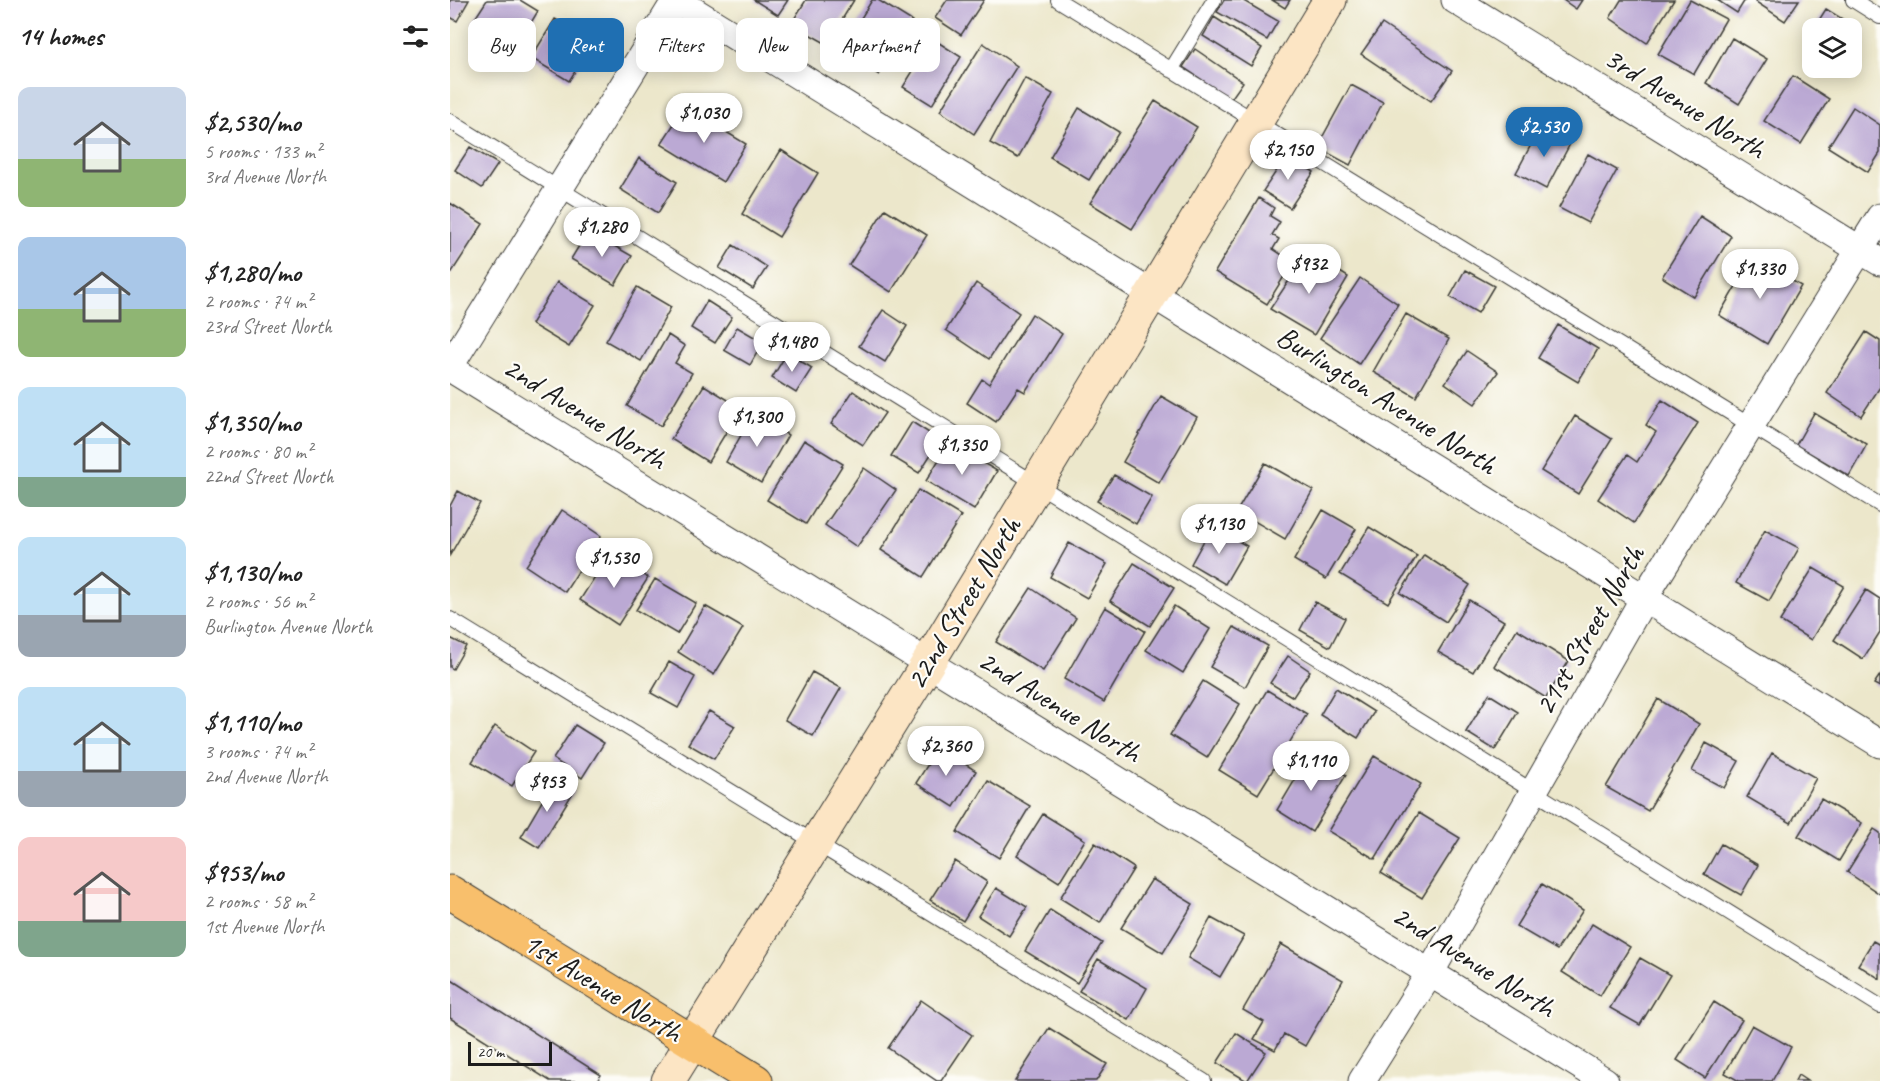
<!DOCTYPE html>
<meta charset="utf-8">
<style>
body{margin:0;font-family:Caveat,sans-serif;background:#f2f2f2;color:#222;height:100vh;display:flex;flex-direction:column;font-size:22px;white-space:nowrap}
*{box-sizing:border-box;margin:0}
p{font-size:20px;color:#767676}
.icon{flex:none;width:33px;height:33px;fill:none;stroke:currentColor;stroke-width:2;stroke-linecap:round;stroke-linejoin:round}
.map{position:relative;flex:1;overflow:hidden}
.drawer{display:flex;flex-direction:column;background:#fff;width:450px}
.drawer>*{flex:none}
.hud{position:absolute;left:18px;top:18px;width:570px;height:54px;display:flex;gap:12px}
.controls{position:absolute;left:1352px;top:18px;display:grid;gap:12px}
.controls a{display:grid;place-items:center;width:60px;height:60px;border-radius:12px;background:#fff;box-shadow:0 3px 15px #0003;font-size:30px}
.scale{position:absolute;left:18px;bottom:15px;width:84px;box-sizing:border-box;padding-left:6px;border:3px solid #1c1c1c;border-top:0;font-size:16px;line-height:21px;white-space:nowrap;color:#1c1c1c;-webkit-text-stroke:4px #fdfcf7;paint-order:stroke}
.price{position:absolute;translate:-50% -51px;padding:0 14px;border-radius:21px;background:#fff;color:#222;font-size:20px;line-height:39px;filter:drop-shadow(0 2px 3px #0008)}
.price::after{content:'';position:absolute;left:50%;top:36px;width:18px;height:14px;margin-left:-9px;background:inherit;clip-path:polygon(0 0,100% 0,50% 100%)}
.price.active{background:#1f6fb2;color:#fff}
ul{padding:0;list-style:none}
li{display:flex;align-items:center;gap:18px;height:150px;padding:0 18px}
li span{display:grid;place-items:center;flex:none;width:168px;height:120px;border-radius:12px;color:#555}
li>.icon{margin-inline-start:auto}
span .icon{width:72px;height:72px;fill:#fffc;stroke-width:1}
li b{font-size:26px}
h2{display:flex;justify-content:space-between;align-items:center;height:72px;padding:0 18px;font-size:26px}
.pill{padding:0 21px;border-radius:12px;background:#fff;box-shadow:0 3px 15px #0003;font-size:21px;line-height:54px}
.pill.active{background:#1f6fb2;color:#fff}
main{display:flex;flex:1;min-height:0}
.map>svg:first-child{display:block}
.building{fill:#bba9d4}
.lines{fill:none;stroke-linecap:round;stroke-linejoin:round}
.lane-casing{stroke:#3b3a36;stroke-width:16}
.street-casing{stroke:#3b3a36;stroke-width:29}
.secondary-casing{stroke:#3b3a36;stroke-width:35}
.primary-casing{stroke:#3b3a36;stroke-width:35}
.lane{stroke:#fff;stroke-width:14}
.street{stroke:#fff;stroke-width:27}
.secondary{stroke:#fce5c4;stroke-width:33}
.primary{stroke:#f8bf6c;stroke-width:33}
.labels{text-anchor:middle;dominant-baseline:central;stroke-width:4.5;stroke-linejoin:round;paint-order:stroke}
.street-label{font-size:30px;fill:#1c1c1c;stroke:#fdfcf7}
</style>
<main>
<section class="drawer">
<h2>14 homes<svg class="icon" aria-label="filters" viewBox="0 0 24 24"><path d="M4 7h16M4 17h16"/><circle cx="9" cy="7" r="2"/><circle cx="15" cy="17" r="2"/></svg></h2>
<ul>
<li><span style="background:linear-gradient(#c9d6e8 60%,#8fb573 0)"><svg class="icon" aria-label="home" viewBox="0 0 24 24"><path d="M3 11l9-7 9 7M6 9v11h12V9"/></svg></span><div><b>$2,530/mo</b><p>5 rooms · 133 m²</p><p>3rd Avenue North</p></div></li>
<li><span style="background:linear-gradient(#a9c7e8 60%,#8fb573 0)"><svg class="icon" aria-label="home" viewBox="0 0 24 24"><path d="M3 11l9-7 9 7M6 9v11h12V9"/></svg></span><div><b>$1,280/mo</b><p>2 rooms · 74 m²</p><p>23rd Street North</p></div></li>
<li><span style="background:linear-gradient(#bfe0f5 75%,#7fa58c 0)"><svg class="icon" aria-label="home" viewBox="0 0 24 24"><path d="M3 11l9-7 9 7M6 9v11h12V9"/></svg></span><div><b>$1,350/mo</b><p>2 rooms · 80 m²</p><p>22nd Street North</p></div></li>
<li><span style="background:linear-gradient(#bfe0f5 65%,#9aa5b1 0)"><svg class="icon" aria-label="home" viewBox="0 0 24 24"><path d="M3 11l9-7 9 7M6 9v11h12V9"/></svg></span><div><b>$1,130/mo</b><p>2 rooms · 56 m²</p><p>Burlington Avenue North</p></div></li>
<li><span style="background:linear-gradient(#bfe0f5 70%,#9aa5b1 0)"><svg class="icon" aria-label="home" viewBox="0 0 24 24"><path d="M3 11l9-7 9 7M6 9v11h12V9"/></svg></span><div><b>$1,110/mo</b><p>3 rooms · 74 m²</p><p>2nd Avenue North</p></div></li>
<li><span style="background:linear-gradient(#f6c9c9 70%,#7fa58c 0)"><svg class="icon" aria-label="home" viewBox="0 0 24 24"><path d="M3 11l9-7 9 7M6 9v11h12V9"/></svg></span><div><b>$953/mo</b><p>2 rooms · 58 m²</p><p>1st Avenue North</p></div></li>
</ul>
</section>
<div class="map">
<svg width="1430" height="1081" viewBox="0 0 1430 1081">
<rect width="100%" height="100%" fill="#fdfcf7"/>
<filter id="ink" filterUnits="userSpaceOnUse"><feTurbulence type="fractalNoise" baseFrequency=".0167" numOctaves="2"/><feDisplacementMap in="SourceGraphic" scale="12" xChannelSelector="R" yChannelSelector="G"/><feConvolveMatrix kernelMatrix="1 2 1 2 8 2 1 2 1" color-interpolation-filters="sRGB"/></filter>
<filter id="wash" filterUnits="userSpaceOnUse"><feTurbulence type="fractalNoise" baseFrequency=".008" numOctaves="4" result="noise"/><feDisplacementMap in="SourceGraphic" scale="24" xChannelSelector="R" yChannelSelector="G"/><feGaussianBlur stdDeviation="1.35" result="paint"/><feColorMatrix in="noise" values="0 0 0 0 0 0 0 0 0 0 0 0 0 0 0 0 0 1.4 0 .05"/><feComposite in="paint" operator="in"/></filter>
<g filter="url(#wash)">
<rect width="100%" height="100%" fill="#ece7cb"/>
<g id="blocks">
<!-- building -->
<path class="building" d="M 0,0 L 19,0 L 7,21 L 0,17 Z
M 37,0 L 70,0 L 88,11 L 66,48 L 22,23 Z
M 304,0 L 338,0 L 328,15 Z
M 356,0 L 404,0 L 377,44 L 341,24 Z
M 422,0 L 428,0 L 462,21 L 429,75 L 391,51 Z
M 497,0 L 534,0 L 511,35 L 485,18 Z
M 774,0 L 792,0 L 828,21 L 817,40 L 767,12 Z
M 822,0 L 840,0 L 835,8 Z
M 1113,0 L 1132,0 L 1126,9 Z
M 1171,0 L 1224,0 L 1197,43 L 1160,18 Z
M 1240,0 L 1276,19 L 1244,74 L 1208,54 Z
M 1267,0 L 1295,0 L 1287,13 Z
M 1307,0 L 1349,0 L 1335,21 L 1306,2 Z
M 1376,9 L 1402,25 L 1400,28 L 1364,28 Z
M 764,17 L 812,48 L 801,66 L 753,36 Z
M 105,19 L 144,41 L 119,81 L 81,58 Z
M 932,24 L 1002,71 L 981,101 L 911,54 Z
M 1362,32 L 1362,49 L 1355,44 Z
M 1282,38 L 1317,59 L 1289,104 L 1256,83 Z
M 483,39 L 511,57 L 482,105 L 453,87 Z
M 533,43 L 567,66 L 524,134 L 490,111 Z
M 745,49 L 793,82 L 781,99 L 733,67 Z
M 1343,76 L 1379,99 L 1351,144 L 1314,121 Z
M 575,78 L 603,94 L 568,158 L 540,143 Z
M 901,85 L 933,102 L 900,165 L 867,147 Z
M 705,101 L 747,127 L 682,229 L 640,203 Z
M 235,107 L 296,144 L 273,182 L 211,144 Z
M 1403,107 L 1430,125 L 1430,153 L 1418,172 L 1378,147 Z
M 629,108 L 669,132 L 639,180 L 600,157 Z
M 1091,126 L 1121,142 L 1096,189 L 1066,173 Z
M 20,147 L 48,164 L 32,188 L 5,170 Z
M 331,150 L 368,173 L 329,237 L 292,214 Z
M 1138,154 L 1167,170 L 1138,223 L 1109,208 Z
M 837,155 L 864,172 L 840,208 L 813,191 Z
M 189,158 L 227,182 L 208,213 L 170,189 Z
M 809,198 L 824,208 L 820,216 L 830,222 L 822,235 L 829,239 L 823,249 L 843,262 L 817,304 L 765,272 Z
M 0,203 L 33,224 L 0,275 Z
M 435,209 L 477,235 L 441,292 L 399,265 Z
M 1250,216 L 1281,236 L 1244,297 L 1212,277 Z
M 138,231 L 182,256 L 165,285 L 121,259 Z
M 283,245 L 317,267 L 303,289 L 269,268 Z
M 1303,257 L 1351,286 L 1317,344 L 1269,315 Z
M 854,258 L 875,271 L 879,265 L 898,277 L 864,335 L 820,309 Z
M 1015,270 L 1044,286 L 1028,313 L 1000,297 Z
M 910,278 L 948,304 L 909,364 L 870,338 Z
M 107,282 L 145,305 L 119,347 L 81,324 Z
M 526,283 L 569,313 L 539,359 L 496,330 Z
M 187,287 L 221,307 L 191,361 L 156,341 Z
M 257,301 L 282,317 L 265,343 L 241,328 Z
M 433,310 L 457,326 L 435,362 L 409,346 Z
M 582,314 L 612,334 L 575,392 L 568,388 L 546,422 L 517,403 L 532,379 L 539,384 Z
M 956,314 L 999,339 L 966,397 L 923,372 Z
M 1108,325 L 1148,349 L 1128,382 L 1088,358 Z
M 287,327 L 313,342 L 300,365 L 274,350 Z
M 1416,332 L 1430,341 L 1430,387 L 1411,416 L 1377,393 Z
M 218,335 L 235,346 L 225,363 L 242,373 L 211,426 L 177,406 Z
M 1017,351 L 1048,372 L 1025,404 L 995,383 Z
M 337,353 L 362,368 L 346,393 L 322,378 Z
M 254,385 L 291,408 L 258,462 L 221,439 Z
M 403,391 L 435,413 L 413,445 L 381,424 Z
M 711,396 L 747,417 L 709,483 L 673,462 Z
M 1212,400 L 1248,423 L 1184,523 L 1148,499 L 1177,455 L 1187,462 L 1206,432 L 1196,425 Z
M 1364,413 L 1417,444 L 1399,476 L 1346,445 Z
M 303,414 L 338,435 L 311,483 L 276,462 Z
M 1125,416 L 1162,439 L 1128,494 L 1091,471 Z
M 462,422 L 490,440 L 469,473 L 441,456 Z
M 354,440 L 393,464 L 356,524 L 317,500 Z
M 499,443 L 547,471 L 524,510 L 476,481 Z
M 815,463 L 863,490 L 835,539 L 787,511 Z
M 414,468 L 446,490 L 407,547 L 375,525 Z
M 664,475 L 702,497 L 686,524 L 647,501 Z
M 468,490 L 511,516 L 473,577 L 431,550 Z
M 8,491 L 30,503 L 0,555 L 0,506 Z
M 112,510 L 151,536 L 115,592 L 76,566 Z
M 873,510 L 906,529 L 876,579 L 844,560 Z
M 762,526 L 797,546 L 775,584 L 741,564 Z
M 919,527 L 967,556 L 938,603 L 890,574 Z
M 1315,530 L 1349,548 L 1319,601 L 1286,583 Z
M 619,543 L 657,564 L 637,598 L 600,577 Z
M 160,553 L 198,578 L 168,625 L 130,600 Z
M 974,555 L 1020,585 L 996,622 L 950,593 Z
M 684,563 L 724,588 L 700,626 L 660,601 Z
M 1363,568 L 1394,586 L 1361,640 L 1330,621 Z
M 205,579 L 246,603 L 227,634 L 186,610 Z
M 581,588 L 626,618 L 593,671 L 546,642 Z
M 1416,590 L 1430,599 L 1430,632 L 1413,659 L 1384,640 Z
M 1019,600 L 1054,621 L 1023,672 L 988,652 Z
M 865,602 L 895,618 L 880,647 L 850,630 Z
M 255,606 L 293,628 L 264,675 L 228,652 Z
M 724,606 L 760,629 L 733,673 L 696,650 Z
M 655,607 L 695,631 L 654,702 L 614,679 Z
M 784,627 L 818,646 L 795,687 L 760,667 Z
M 1067,629 L 1119,661 L 1096,698 L 1044,666 Z
M 0,638 L 16,646 L 3,669 L 0,667 Z
M 838,656 L 860,671 L 843,697 L 820,683 Z
M 219,662 L 245,677 L 228,708 L 201,693 Z
M 362,672 L 391,688 L 363,736 L 335,720 Z
M 1430,675 L 1430,687 L 1424,684 Z
M 753,681 L 790,704 L 757,758 L 720,735 Z
M 886,688 L 924,712 L 908,738 L 870,715 Z
M 817,690 L 857,714 L 808,794 L 769,770 Z
M 1039,694 L 1068,712 L 1045,750 L 1016,732 Z
M 1208,699 L 1249,724 L 1198,811 L 1156,787 Z
M 259,711 L 285,726 L 264,759 L 238,744 Z
M 125,725 L 154,743 L 132,778 L 103,759 Z
M 45,726 L 84,752 L 62,786 L 22,762 Z
M 1256,743 L 1289,761 L 1274,788 L 1242,771 Z
M 489,747 L 526,771 L 504,807 L 466,783 Z
M 861,753 L 896,775 L 862,832 L 827,810 Z
M 1322,753 L 1366,778 L 1341,823 L 1297,797 Z
M 924,756 L 971,784 L 925,859 L 878,831 Z
M 105,779 L 124,791 L 89,848 L 71,837 Z
M 538,781 L 580,806 L 549,858 L 507,832 Z
M 1371,799 L 1412,823 L 1389,861 L 1348,836 Z
M 969,813 L 1010,838 L 972,898 L 931,873 Z
M 593,814 L 635,840 L 609,882 L 567,855 Z
M 1424,829 L 1430,833 L 1430,894 L 1397,872 Z
M 645,843 L 684,868 L 650,923 L 610,898 Z
M 1271,844 L 1308,865 L 1291,895 L 1254,874 Z
M 505,861 L 537,882 L 513,921 L 480,900 Z
M 702,879 L 743,904 L 713,953 L 671,928 Z
M 1092,884 L 1133,910 L 1107,950 L 1066,926 Z
M 546,888 L 577,907 L 559,936 L 528,916 Z
M 600,910 L 652,943 L 627,983 L 575,951 Z
M 761,918 L 794,936 L 770,977 L 738,958 Z
M 1142,924 L 1180,947 L 1150,996 L 1112,972 Z
M 1423,941 L 1430,945 L 1430,979 L 1408,965 Z
M 831,944 L 893,980 L 855,1046 L 834,1034 L 825,1050 L 804,1039 L 814,1022 L 793,1010 Z
M 1190,958 L 1220,975 L 1190,1025 L 1160,1008 Z
M 648,959 L 697,988 L 679,1020 L 629,991 Z
M 0,979 L 151,1075 L 147,1081 L 100,1081 L 0,1018 Z
M 471,1000 L 522,1035 L 491,1081 L 487,1081 L 438,1048 Z
M 1264,1002 L 1292,1020 L 1255,1078 L 1227,1060 Z
M 1302,1025 L 1341,1047 L 1322,1081 L 1289,1081 L 1275,1073 Z
M 599,1028 L 657,1064 L 646,1081 L 565,1081 Z
M 786,1033 L 816,1052 L 797,1081 L 767,1063 Z
M 1348,1075 L 1357,1081 L 1345,1081 Z"/>
</g>
</g>
<g filter="url(#ink)">
<use href="#blocks" fill-opacity="0" stroke="#3b3a36" stroke-width="1.5"/>
<g class="lines">
<defs>
<path id="lane" d="M 608,0 L 1430,505
M 1403,0 L 1430,17
M 721,70 L 764,0
M 0,121 L 1430,1006
M 0,619 L 754,1081"/>
<path id="street" d="M 226,0 L 1430,744
M 1005,0 L 1430,262
M 0,366 L 226,0
M 0,368 L 1155,1081
M 912,1081 L 980,973 L 1194,598 L 1430,217"/>
<path id="secondary" d="M 218,1081 L 478,663 L 880,0"/>
<path id="primary" d="M 0,892 L 306,1081"/>
</defs>
<!-- lane casing -->
<use href="#lane" class="lane-casing"/>
<!-- street casing -->
<use href="#street" class="street-casing"/>
<!-- secondary casing -->
<use href="#secondary" class="secondary-casing"/>
<!-- primary casing -->
<use href="#primary" class="primary-casing"/>
<!-- lane -->
<use href="#lane" class="lane"/>
<!-- street -->
<use href="#street" class="street"/>
<!-- secondary -->
<use href="#secondary" class="secondary"/>
<!-- primary -->
<use href="#primary" class="primary"/>
</g>
</g>
<g class="labels">
<!-- street labels -->
<g class="street-label">
<text transform="translate(1235 103) rotate(32)">3rd Avenue North</text>
<text transform="translate(937 400) rotate(32)">Burlington Avenue North</text>
<text transform="translate(135 413) rotate(32)">2nd Avenue North</text>
<text transform="translate(513 603) rotate(-59)">22nd Street North</text>
<text transform="translate(1139 630) rotate(-60)">21st Street North</text>
<text transform="translate(610 706) rotate(32)">2nd Avenue North</text>
<text transform="translate(1024 961) rotate(32)">2nd Avenue North</text>
<text transform="translate(153 987) rotate(32)">1st Avenue North</text>
</g>
</g>
</svg>
<div class="controls">
<a><svg class="icon" aria-label="layers" viewBox="0 0 24 24"><path d="M12 4l9 5-9 5-9-5zM3 14l9 5 9-5"/></svg></a>
</div>
<div class="scale">20 m</div>
<b class="price" style="left:254px;top:144px">$1,030</b>
<b class="price active" style="left:1094px;top:158px">$2,530</b>
<b class="price" style="left:838px;top:181px">$2,150</b>
<b class="price" style="left:152px;top:258px">$1,280</b>
<b class="price" style="left:859px;top:295px">$932</b>
<b class="price" style="left:1310px;top:300px">$1,330</b>
<b class="price" style="left:342px;top:373px">$1,480</b>
<b class="price" style="left:307px;top:448px">$1,300</b>
<b class="price" style="left:512px;top:476px">$1,350</b>
<b class="price" style="left:769px;top:555px">$1,130</b>
<b class="price" style="left:164px;top:589px">$1,530</b>
<b class="price" style="left:496px;top:777px">$2,360</b>
<b class="price" style="left:861px;top:792px">$1,110</b>
<b class="price" style="left:97px;top:813px">$953</b>
<div class="hud">
<a class="pill">Buy</a>
<a class="pill active">Rent</a>
<a class="pill">Filters</a>
<a class="pill">New</a>
<a class="pill">Apartment</a>
</div>
</div>
</main>
